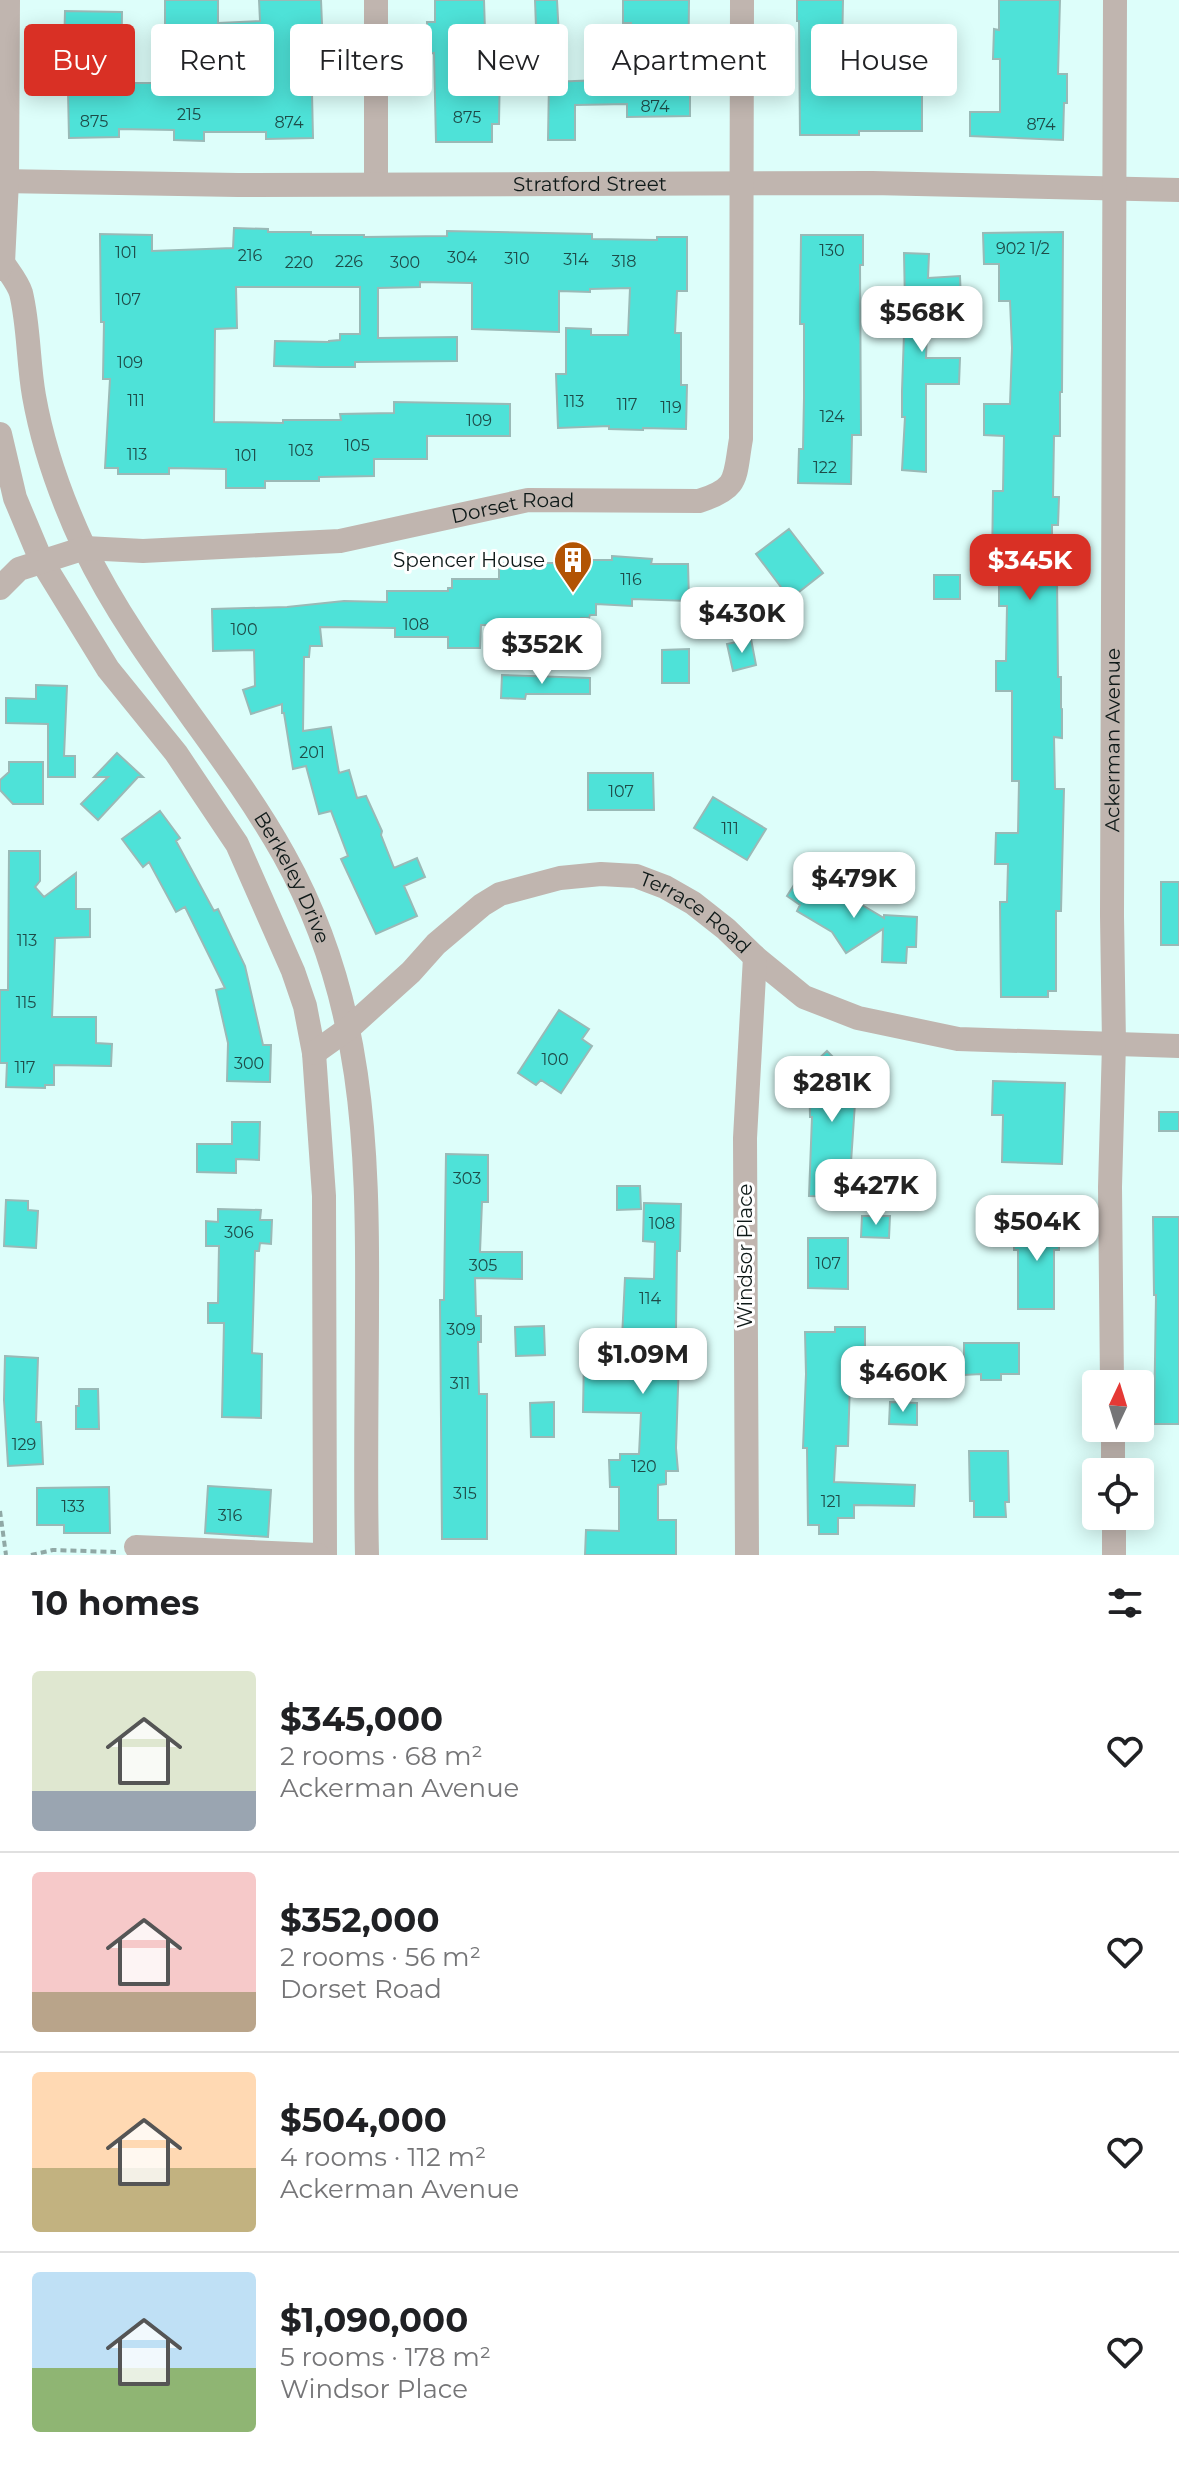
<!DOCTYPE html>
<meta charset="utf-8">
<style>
body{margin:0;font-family:Montserrat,sans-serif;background:#f6f6f6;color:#202124;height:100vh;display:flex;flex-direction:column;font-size:30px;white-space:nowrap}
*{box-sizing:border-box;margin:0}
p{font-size:26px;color:#757577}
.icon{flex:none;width:44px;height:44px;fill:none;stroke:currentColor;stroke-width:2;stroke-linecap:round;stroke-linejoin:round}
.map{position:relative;height:1555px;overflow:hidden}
.drawer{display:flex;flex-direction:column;background:#fff;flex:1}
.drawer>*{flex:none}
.banner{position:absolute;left:24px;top:24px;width:1132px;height:72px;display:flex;gap:16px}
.needle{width:52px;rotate:4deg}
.fabs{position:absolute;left:1082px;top:1370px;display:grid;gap:16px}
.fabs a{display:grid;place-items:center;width:72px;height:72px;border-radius:8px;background:#fff;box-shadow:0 4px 20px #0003;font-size:40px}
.price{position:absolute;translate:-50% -68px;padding:0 18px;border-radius:16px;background:#fff;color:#222;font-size:26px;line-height:52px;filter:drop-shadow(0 2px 4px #0008)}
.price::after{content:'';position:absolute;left:50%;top:48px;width:24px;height:18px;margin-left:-12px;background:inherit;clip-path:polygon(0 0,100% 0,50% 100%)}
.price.active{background:#d93025;color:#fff}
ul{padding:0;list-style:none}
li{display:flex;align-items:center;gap:24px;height:200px;padding:0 32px}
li+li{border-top:2px solid #e0e0e0}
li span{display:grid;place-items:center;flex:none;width:224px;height:160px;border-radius:8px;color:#555}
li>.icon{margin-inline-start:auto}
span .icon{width:96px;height:96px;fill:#fffc;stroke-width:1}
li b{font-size:34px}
h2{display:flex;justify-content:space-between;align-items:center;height:96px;padding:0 32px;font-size:34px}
.tag{padding:0 28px;border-radius:8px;background:#fff;box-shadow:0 4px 20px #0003;font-size:28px;line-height:72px}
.tag.active{background:#d93025;color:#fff}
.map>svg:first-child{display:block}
.building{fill:#4ee2d8;stroke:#9ab9b6;stroke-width:2}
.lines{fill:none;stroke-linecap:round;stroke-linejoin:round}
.path{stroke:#90a8a5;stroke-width:4;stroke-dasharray:6 4;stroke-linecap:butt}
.minor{stroke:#c0b5af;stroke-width:24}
.labels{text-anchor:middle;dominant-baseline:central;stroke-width:6;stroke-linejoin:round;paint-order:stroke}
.number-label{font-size:16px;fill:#1e4b48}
.street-label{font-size:20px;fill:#0e1918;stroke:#fff}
.poi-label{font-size:20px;fill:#0e1918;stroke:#fff;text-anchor:end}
</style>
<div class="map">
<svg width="1179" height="1555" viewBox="0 0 1179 1555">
<rect width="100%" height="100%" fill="#ddfefa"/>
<!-- building -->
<path class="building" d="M 165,0 L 218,0 L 218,23 L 260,21 L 259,0 L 321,0 L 323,49 L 322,93 L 312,93 L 313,138 L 266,139 L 266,132 L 204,132 L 204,141 L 174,140 L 174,130 L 119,129 L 119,137 L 69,138 L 68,91 L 63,91 L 65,11 L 122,12 L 121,83 L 165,83 Z
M 435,0 L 484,0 L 486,63 L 500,63 L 499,124 L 492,124 L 492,142 L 436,142 L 434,53 L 428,54 L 427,22 L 435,22 Z
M 535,0 L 557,0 L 559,37 L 556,80 L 538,80 Z
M 623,0 L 689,0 L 688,84 L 690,84 L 690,116 L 627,117 L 627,104 L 575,105 L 575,140 L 548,140 L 549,82 L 629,79 L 631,23 L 623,23 Z
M 797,0 L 843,0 L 842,51 L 860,51 L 860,73 L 922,73 L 922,131 L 859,131 L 859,135 L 800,135 L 799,21 L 797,21 Z
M 999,0 L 1060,0 L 1058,74 L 1067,74 L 1067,103 L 1064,103 L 1063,140 L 970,136 L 970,112 L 1000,112 L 1000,59 L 993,59 L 994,29 L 999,30 Z
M 234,228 L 268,229 L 268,232 L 311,232 L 311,235 L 364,235 L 364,237 L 447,236 L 447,231 L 592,234 L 592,239 L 657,240 L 657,237 L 687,237 L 687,291 L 677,291 L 675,333 L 681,333 L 681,385 L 687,385 L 686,429 L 643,428 L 643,430 L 609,429 L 609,426 L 558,428 L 556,374 L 566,374 L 566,328 L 591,329 L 591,335 L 628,335 L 630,288 L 590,289 L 590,292 L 559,291 L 559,332 L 472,329 L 472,283 L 420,282 L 420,287 L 378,288 L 378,338 L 457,337 L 457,361 L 355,362 L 355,367 L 321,367 L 274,366 L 275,341 L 329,342 L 329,341 L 340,340 L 340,334 L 360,334 L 360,287 L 236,287 L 237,328 L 215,329 L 214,422 L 283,423 L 283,420 L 341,420 L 340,414 L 394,413 L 394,402 L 510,404 L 510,436 L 427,436 L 427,459 L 374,459 L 374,476 L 319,477 L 319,481 L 265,481 L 265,488 L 226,488 L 226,469 L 169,468 L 169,474 L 118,474 L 118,468 L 105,468 L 110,379 L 103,379 L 104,322 L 101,322 L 100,234 L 152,235 L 152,251 L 233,248 Z
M 1063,232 L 1062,392 L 1060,392 L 1060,436 L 1054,436 L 1053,497 L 1059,497 L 1058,525 L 1052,525 L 1052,576 L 1057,576 L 1058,677 L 1061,677 L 1061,708 L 1062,709 L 1062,738 L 1054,737 L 1055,789 L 1064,789 L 1061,911 L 1056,911 L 1056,991 L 1048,991 L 1048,997 L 1001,997 L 1000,902 L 1007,902 L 1008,864 L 995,864 L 996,833 L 1018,833 L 1019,781 L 1012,781 L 1012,691 L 996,691 L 996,661 L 1006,661 L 1007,606 L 999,606 L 999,567 L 992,567 L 993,491 L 1003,491 L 1004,436 L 984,435 L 984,404 L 1010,404 L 1012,348 L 1010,301 L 999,301 L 999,264 L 984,264 L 983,233 Z
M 801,235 L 863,235 L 863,265 L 860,265 L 861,435 L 852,435 L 851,484 L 798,483 L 799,449 L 803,449 L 804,398 L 804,324 L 800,324 Z
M 904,253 L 929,254 L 928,278 L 960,276 L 961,301 L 928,304 L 926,358 L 960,358 L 959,384 L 926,384 L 926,472 L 902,470 L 905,417 L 902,417 L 902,391 L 905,305 Z
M 789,529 L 823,573 L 790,599 L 756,554 Z
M 612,556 L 652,559 L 651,564 L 688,564 L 689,601 L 632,599 L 632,606 L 596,604 L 596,615 L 590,615 L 589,618 L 581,618 L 581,629 L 562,629 L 562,625 L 481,625 L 480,648 L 448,648 L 448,637 L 395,637 L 395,628 L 320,627 L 322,646 L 310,646 L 309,657 L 304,657 L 303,731 L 331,727 L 339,773 L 349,770 L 357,798 L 366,796 L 382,831 L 381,835 L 394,868 L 417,858 L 425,877 L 404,886 L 417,916 L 376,934 L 341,859 L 348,856 L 331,811 L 319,814 L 306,766 L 293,769 L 284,713 L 282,713 L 282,704 L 251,714 L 243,690 L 255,686 L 254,650 L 213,651 L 212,609 L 287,607 L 344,601 L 387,602 L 387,591 L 448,591 L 448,588 L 452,588 L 452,579 L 499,579 L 499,563 L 564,563 L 564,560 L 612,560 Z
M 934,575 L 960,575 L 960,599 L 934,599 Z
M 751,639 L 756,665 L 733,671 L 727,644 Z
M 689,649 L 689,683 L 662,683 L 662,650 Z
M 502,675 L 590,678 L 590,694 L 526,694 L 525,699 L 501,698 Z
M 36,685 L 67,686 L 64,756 L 75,756 L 75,777 L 48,777 L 48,724 L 6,723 L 6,698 L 36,699 Z
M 117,753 L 143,777 L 138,777 L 98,820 L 81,804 L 108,777 L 94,777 Z
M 9,762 L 43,762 L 43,804 L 13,804 L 0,790 L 0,780 L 9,772 Z
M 588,773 L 653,773 L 654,810 L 588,810 Z
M 713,797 L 766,829 L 747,860 L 694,828 Z
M 160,811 L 180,838 L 176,841 L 214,911 L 218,909 L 245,966 L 263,1045 L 271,1045 L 270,1082 L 227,1081 L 228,1043 L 216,990 L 225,988 L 185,907 L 176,912 L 149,862 L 143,867 L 122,839 Z
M 9,851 L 40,851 L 40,881 L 35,887 L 44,897 L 76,873 L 76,909 L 90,909 L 90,937 L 55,938 L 52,1017 L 96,1017 L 96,1043 L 112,1044 L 111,1066 L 54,1065 L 54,1085 L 45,1085 L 45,1088 L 6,1087 L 7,1063 L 0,1063 L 0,990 L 8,990 Z
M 813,876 L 884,918 L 884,915 L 917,917 L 916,947 L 907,947 L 906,963 L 882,962 L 883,929 L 846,953 L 832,932 L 797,911 L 800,905 L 787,896 L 799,877 L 809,882 Z
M 1161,882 L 1179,882 L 1179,945 L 1161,945 Z
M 559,1010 L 589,1029 L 582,1039 L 592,1046 L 561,1093 L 541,1080 L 536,1085 L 518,1073 Z
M 827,1051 L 860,1084 L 868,1083 L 869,1102 L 855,1103 L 850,1177 L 840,1177 L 839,1197 L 809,1196 L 812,1117 L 810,1117 L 809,1068 Z
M 993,1081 L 1065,1083 L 1062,1164 L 1002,1162 L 1003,1115 L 992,1115 Z
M 1159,1112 L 1179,1112 L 1179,1131 L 1159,1131 Z
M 232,1122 L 260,1122 L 259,1160 L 236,1159 L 236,1173 L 197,1172 L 197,1144 L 232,1144 Z
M 446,1154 L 488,1155 L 488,1202 L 482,1202 L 480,1252 L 522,1252 L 522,1279 L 475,1278 L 476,1316 L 481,1316 L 481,1342 L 478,1342 L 479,1394 L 487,1394 L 487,1539 L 442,1539 L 440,1300 L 444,1300 Z
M 617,1186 L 640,1186 L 641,1209 L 617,1210 Z
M 6,1200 L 28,1201 L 28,1210 L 38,1211 L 36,1248 L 4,1246 Z
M 644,1203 L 681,1204 L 680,1251 L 677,1251 L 676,1330 L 680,1330 L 676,1448 L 678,1471 L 666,1471 L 666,1484 L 658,1485 L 658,1520 L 676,1520 L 676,1555 L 585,1555 L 586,1530 L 619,1531 L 619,1487 L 610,1487 L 609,1460 L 620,1460 L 620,1454 L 639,1454 L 641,1413 L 583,1412 L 584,1357 L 621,1358 L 625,1278 L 654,1279 L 655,1242 L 643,1241 Z
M 218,1209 L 261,1210 L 260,1220 L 272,1220 L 271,1244 L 260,1243 L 259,1251 L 255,1251 L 252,1353 L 262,1354 L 261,1418 L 222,1417 L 224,1323 L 208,1323 L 208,1303 L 218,1303 L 219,1246 L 206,1246 L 206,1221 L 218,1222 Z
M 862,1216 L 890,1216 L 889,1238 L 861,1237 Z
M 1153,1217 L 1179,1217 L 1179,1424 L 1154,1424 L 1156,1295 L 1154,1295 Z
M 1024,1218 L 1059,1219 L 1059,1250 L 1054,1250 L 1054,1309 L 1018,1309 L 1018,1250 L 1014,1250 L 1014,1230 L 1024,1230 Z
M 808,1238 L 848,1238 L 848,1289 L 808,1288 Z
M 544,1326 L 545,1355 L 516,1356 L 515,1327 Z
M 835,1327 L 865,1327 L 865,1349 L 851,1349 L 848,1446 L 836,1446 L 834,1482 L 915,1485 L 914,1506 L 854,1505 L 854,1518 L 838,1518 L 838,1534 L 819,1534 L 819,1525 L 808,1525 L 807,1448 L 803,1448 L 806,1374 L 805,1332 L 835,1332 Z
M 964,1343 L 1019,1343 L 1019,1374 L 1001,1374 L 1001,1380 L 981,1380 L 981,1374 L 964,1375 Z
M 5,1356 L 38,1358 L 36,1422 L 41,1422 L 43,1464 L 8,1466 L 4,1400 Z
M 79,1389 L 98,1389 L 99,1429 L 76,1429 L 76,1406 L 79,1406 Z
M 554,1402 L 554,1437 L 531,1437 L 530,1403 Z
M 890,1402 L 917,1403 L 917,1425 L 889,1424 Z
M 969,1451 L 1008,1451 L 1009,1502 L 1005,1502 L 1006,1517 L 974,1517 L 974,1501 L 970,1501 Z
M 208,1486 L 271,1490 L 268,1537 L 205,1533 Z
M 109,1487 L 110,1533 L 64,1533 L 64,1525 L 37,1525 L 37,1488 Z"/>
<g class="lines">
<!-- path -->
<path class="path" d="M 0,1511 L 6,1555
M 31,1555 L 53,1550 L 116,1552"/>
<!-- minor -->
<g class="minor">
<path d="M 376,0 L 376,184"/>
<path id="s1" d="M 0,181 L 238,185 L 872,183 L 1179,190"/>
<path id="s2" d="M 3,263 C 9,272 18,283 21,293 C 29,326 28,362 34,396 C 43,447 62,500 84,547 C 137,658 224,748 284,855 C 364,998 368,1146 367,1305 C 367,1389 365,1472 367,1555"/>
<path d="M 0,269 L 3,263 L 7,181 L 8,0"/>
<path d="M 0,434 L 15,498 L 41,560 L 108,669 L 176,753 L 237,844 L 293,971 L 305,1006 L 314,1053 L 324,1196 L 325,1555"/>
<path id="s3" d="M 0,588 L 19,569 L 85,548 L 143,551 L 340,541 L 528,500 L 699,501 C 740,488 734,478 741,439 L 742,0"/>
<path id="s4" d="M 314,1053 L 349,1028 L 411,972 L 436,944 L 482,905 L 500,894 L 560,878 L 601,874 L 636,876 L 665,887 L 693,903 L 726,929 L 755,957 L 804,997 L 858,1018 L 958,1039 L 1179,1046"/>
<path id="s5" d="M 1112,1384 L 1110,1187 L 1114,1044 L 1112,916 L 1115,0"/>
<path d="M 1113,1428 L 1113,1472"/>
<path d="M 1114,1516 L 1114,1555"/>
<path d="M 136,1547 L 318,1555"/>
<path d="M 747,1555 L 745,1138 L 755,957"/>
</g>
</g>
<!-- icons -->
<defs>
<symbol id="building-pin" viewBox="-11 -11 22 30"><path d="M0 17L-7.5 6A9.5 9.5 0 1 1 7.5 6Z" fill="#b25404" stroke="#fff"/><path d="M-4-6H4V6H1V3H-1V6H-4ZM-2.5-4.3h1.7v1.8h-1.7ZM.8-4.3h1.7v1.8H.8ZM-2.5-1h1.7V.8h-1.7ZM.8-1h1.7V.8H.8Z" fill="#fff"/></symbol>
</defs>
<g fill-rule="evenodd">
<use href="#building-pin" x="551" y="538" width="44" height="60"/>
</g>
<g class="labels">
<!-- number labels -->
<g class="number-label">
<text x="655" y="106">874</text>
<text x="189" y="114">215</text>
<text x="467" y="117">875</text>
<text x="94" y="121">875</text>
<text x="289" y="122">874</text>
<text x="1041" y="124">874</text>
<text x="1023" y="248">902 1/2</text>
<text x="832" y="250">130</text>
<text x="126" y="252">101</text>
<text x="250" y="255">216</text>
<text x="462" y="257">304</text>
<text x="517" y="258">310</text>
<text x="576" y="259">314</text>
<text x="349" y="261">226</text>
<text x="624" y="261">318</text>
<text x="299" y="262">220</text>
<text x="405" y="262">300</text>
<text x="128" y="299">107</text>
<text x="130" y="362">109</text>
<text x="136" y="400">111</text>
<text x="574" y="401">113</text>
<text x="627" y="404">117</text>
<text x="671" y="407">119</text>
<text x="832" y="416">124</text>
<text x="479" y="420">109</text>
<text x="357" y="445">105</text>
<text x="301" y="450">103</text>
<text x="137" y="454">113</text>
<text x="246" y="455">101</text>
<text x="825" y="467">122</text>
<text x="631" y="579">116</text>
<text x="416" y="624">108</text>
<text x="244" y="629">100</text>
<text x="312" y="752">201</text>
<text x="621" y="791">107</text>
<text x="730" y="828">111</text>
<text x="27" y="940">113</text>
<text x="26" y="1002">115</text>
<text x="555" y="1059">100</text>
<text x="249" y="1063">300</text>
<text x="25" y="1067">117</text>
<text x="467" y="1178">303</text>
<text x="662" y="1223">108</text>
<text x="239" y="1232">306</text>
<text x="828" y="1263">107</text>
<text x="483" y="1265">305</text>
<text x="650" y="1298">114</text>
<text x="461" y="1329">309</text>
<text x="460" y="1383">311</text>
<text x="24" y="1444">129</text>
<text x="644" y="1466">120</text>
<text x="465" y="1493">315</text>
<text x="831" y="1501">121</text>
<text x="73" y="1506">133</text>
<text x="230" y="1515">316</text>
</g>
<!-- street labels -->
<g class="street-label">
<text stroke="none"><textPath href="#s1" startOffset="590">Stratford Street</textPath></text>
<text stroke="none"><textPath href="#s3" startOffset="528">Dorset Road</textPath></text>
<text stroke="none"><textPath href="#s5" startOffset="644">Ackerman Avenue</textPath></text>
<text stroke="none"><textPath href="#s2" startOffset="690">Berkeley Drive</textPath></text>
<text stroke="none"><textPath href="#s4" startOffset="454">Terrace Road</textPath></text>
<text transform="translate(745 1256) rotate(-90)">Windsor Place</text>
</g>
<!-- poi labels -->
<g class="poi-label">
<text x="545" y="560">Spencer House</text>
</g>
</g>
</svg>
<div class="fabs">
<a><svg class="needle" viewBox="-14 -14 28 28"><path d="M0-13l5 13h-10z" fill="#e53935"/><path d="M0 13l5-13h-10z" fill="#757577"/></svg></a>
<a><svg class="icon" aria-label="locate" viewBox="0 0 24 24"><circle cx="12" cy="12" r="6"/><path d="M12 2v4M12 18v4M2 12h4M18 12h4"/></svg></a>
</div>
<b class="price" style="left:922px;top:354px">$568K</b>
<b class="price active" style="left:1030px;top:602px">$345K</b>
<b class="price" style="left:742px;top:655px">$430K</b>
<b class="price" style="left:542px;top:686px">$352K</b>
<b class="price" style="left:854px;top:920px">$479K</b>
<b class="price" style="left:832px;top:1124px">$281K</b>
<b class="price" style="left:876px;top:1227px">$427K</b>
<b class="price" style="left:1037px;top:1263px">$504K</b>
<b class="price" style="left:643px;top:1396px">$1.09M</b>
<b class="price" style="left:903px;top:1414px">$460K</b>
<div class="banner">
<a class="tag active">Buy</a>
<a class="tag">Rent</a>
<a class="tag">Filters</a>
<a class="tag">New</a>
<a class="tag">Apartment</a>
<a class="tag">House</a>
</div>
</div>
<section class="drawer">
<h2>10 homes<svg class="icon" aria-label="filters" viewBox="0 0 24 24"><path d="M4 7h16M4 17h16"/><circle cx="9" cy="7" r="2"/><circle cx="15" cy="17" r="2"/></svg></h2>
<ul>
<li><span style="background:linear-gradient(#dfe7d0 75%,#9aa5b1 0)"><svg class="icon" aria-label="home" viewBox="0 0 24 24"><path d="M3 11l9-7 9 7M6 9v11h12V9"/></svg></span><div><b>$345,000</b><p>2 rooms · 68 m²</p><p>Ackerman Avenue</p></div><svg class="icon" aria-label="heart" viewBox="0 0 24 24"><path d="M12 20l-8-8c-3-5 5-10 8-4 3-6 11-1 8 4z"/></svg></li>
<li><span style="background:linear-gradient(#f6c9c9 75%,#b9a48a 0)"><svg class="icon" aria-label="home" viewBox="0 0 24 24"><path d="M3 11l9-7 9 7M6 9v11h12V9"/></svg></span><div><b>$352,000</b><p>2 rooms · 56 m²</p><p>Dorset Road</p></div><svg class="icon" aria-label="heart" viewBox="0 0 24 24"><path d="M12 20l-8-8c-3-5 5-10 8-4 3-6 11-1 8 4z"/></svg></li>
<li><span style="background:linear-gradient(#ffd9b3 60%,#c2b280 0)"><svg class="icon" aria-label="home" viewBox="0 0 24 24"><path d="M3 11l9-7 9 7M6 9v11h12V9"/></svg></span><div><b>$504,000</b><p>4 rooms · 112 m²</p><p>Ackerman Avenue</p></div><svg class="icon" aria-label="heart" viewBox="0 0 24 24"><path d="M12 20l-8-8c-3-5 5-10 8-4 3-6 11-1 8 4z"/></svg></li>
<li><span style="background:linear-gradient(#bfe0f5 60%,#8fb573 0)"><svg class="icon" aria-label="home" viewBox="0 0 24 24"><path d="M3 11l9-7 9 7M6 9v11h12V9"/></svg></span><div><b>$1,090,000</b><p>5 rooms · 178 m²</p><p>Windsor Place</p></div><svg class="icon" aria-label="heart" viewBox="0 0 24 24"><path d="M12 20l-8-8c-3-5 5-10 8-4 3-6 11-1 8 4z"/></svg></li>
</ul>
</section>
